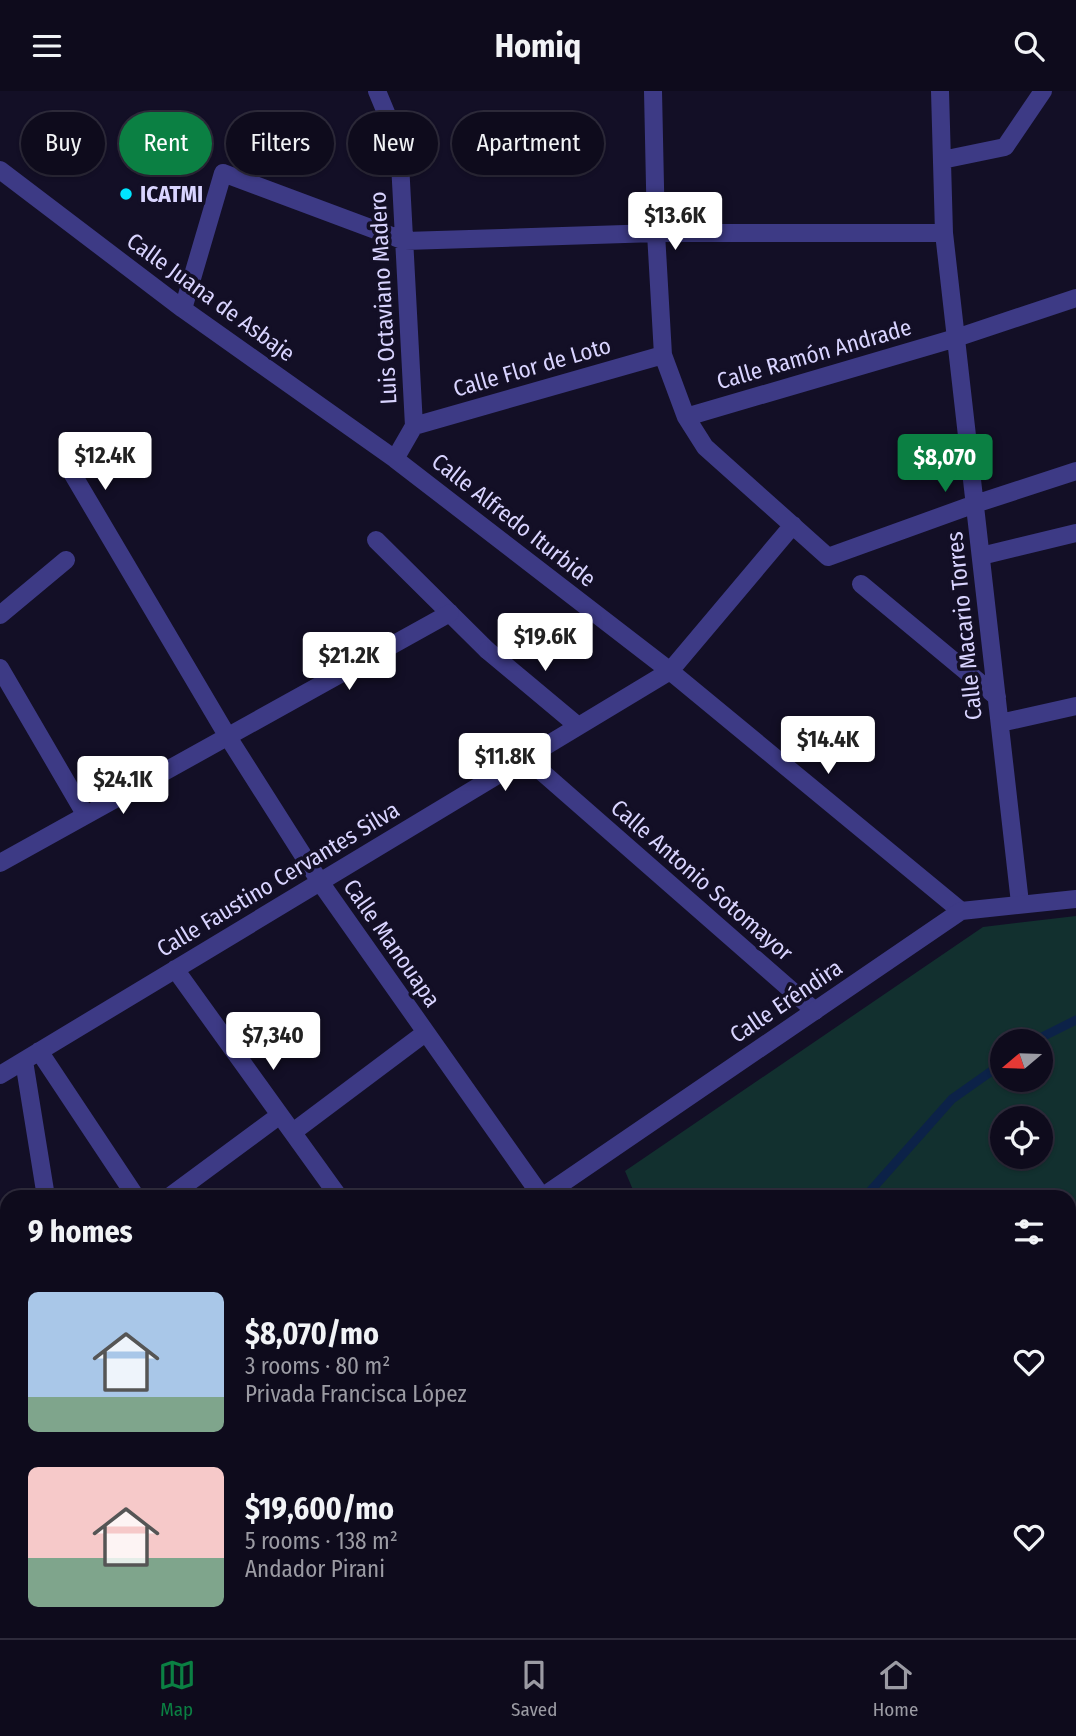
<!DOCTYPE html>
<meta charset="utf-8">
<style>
body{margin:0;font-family:"Fira Sans Condensed",sans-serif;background:#171425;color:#f1f3f6;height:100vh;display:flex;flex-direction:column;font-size:26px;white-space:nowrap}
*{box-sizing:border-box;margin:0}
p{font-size:23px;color:#9b9ba3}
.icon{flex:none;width:38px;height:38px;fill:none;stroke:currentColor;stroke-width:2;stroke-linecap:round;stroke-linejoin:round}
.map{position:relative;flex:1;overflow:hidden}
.side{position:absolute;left:0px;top:1099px;width:1076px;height:448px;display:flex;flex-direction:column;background:#0e0b1c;border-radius:21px 21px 0 0;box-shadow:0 2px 5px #0004,0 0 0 2px #2e2b3b}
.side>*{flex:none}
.top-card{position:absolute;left:21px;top:21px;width:700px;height:63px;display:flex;gap:14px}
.needle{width:46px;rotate:251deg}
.fabs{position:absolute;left:990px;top:938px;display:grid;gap:14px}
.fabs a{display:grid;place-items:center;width:63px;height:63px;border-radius:50%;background:#0e0b1c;box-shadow:0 2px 5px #0004,0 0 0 2px #2e2b3b;font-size:35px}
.price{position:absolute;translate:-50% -60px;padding:0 16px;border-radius:7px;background:#fff;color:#222;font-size:23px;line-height:46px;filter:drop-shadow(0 2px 4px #0008)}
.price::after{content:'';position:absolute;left:50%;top:42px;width:21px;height:16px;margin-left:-10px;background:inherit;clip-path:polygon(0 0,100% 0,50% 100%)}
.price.selected{background:#0b8043;color:#fff}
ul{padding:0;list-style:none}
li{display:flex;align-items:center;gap:21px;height:175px;padding:0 28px}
li span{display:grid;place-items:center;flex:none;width:196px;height:140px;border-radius:10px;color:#555}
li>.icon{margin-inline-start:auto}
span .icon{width:84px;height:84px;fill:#fffc;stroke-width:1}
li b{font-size:30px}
h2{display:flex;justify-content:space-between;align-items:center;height:84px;padding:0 28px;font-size:30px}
.chip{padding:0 24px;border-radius:32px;background:#0e0b1c;box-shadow:0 2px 5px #0004,0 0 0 2px #2e2b3b;font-size:24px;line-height:63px}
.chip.selected{background:#0b8043;color:#fff}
header{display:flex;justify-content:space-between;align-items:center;height:91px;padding:0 28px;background:#0e0b1c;font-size:32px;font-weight:700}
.dock{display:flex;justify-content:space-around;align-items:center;height:98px;border-top:2px solid #2e2b3b;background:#0e0b1c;font-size:19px;color:#9b9ba3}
.dock a{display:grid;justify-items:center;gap:4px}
.dock .selected{color:#0b8043}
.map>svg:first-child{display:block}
.green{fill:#12302f;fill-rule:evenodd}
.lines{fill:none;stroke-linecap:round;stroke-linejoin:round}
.stream{stroke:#0c2248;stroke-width:9}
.pedestrian{stroke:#3d3a85;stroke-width:18}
.minor{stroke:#3d3a85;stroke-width:18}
.tertiary{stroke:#3d3a85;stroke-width:18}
.poi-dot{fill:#00e5ff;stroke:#130f26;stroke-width:2.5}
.labels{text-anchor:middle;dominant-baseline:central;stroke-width:7;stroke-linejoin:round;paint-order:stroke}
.poi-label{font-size:23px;font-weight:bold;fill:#d9d4ff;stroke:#130f26;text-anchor:start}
.street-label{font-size:23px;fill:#d9d4ff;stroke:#130f26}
</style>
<header><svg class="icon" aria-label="menu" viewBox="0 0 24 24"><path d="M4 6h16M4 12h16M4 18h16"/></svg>Homiq<svg class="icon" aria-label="search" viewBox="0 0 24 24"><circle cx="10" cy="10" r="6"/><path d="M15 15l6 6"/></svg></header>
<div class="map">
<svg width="1076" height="1547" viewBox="0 0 1076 1547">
<rect width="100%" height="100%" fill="#130f26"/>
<!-- green -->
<path class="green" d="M 1076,825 L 1076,1151 L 1069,1157 L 1069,1106 L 636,1106 L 625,1080 L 983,836 ZM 1003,950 L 1041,950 L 1041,989 L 1003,989 ZM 1003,1027 L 1041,1027 L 1041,1066 L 1003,1066 Z
M 824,1540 L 1039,1540 L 1043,1547 L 827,1547 Z"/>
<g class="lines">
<!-- stream -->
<path class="stream" d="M 1034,950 L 1076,929
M 865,1106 L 952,1008 L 1003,972
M 880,1540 L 883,1547"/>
<!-- pedestrian -->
<path class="pedestrian" d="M 376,449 L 487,559
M 0,524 L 66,469
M 0,577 L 85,723"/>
<!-- minor -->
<path class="minor" d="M 377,0 L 399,53 L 414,335 L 395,368
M 653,0 L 656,142 L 663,264 L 686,326 L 705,356 L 828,466 L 975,413 L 1076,380
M 940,0 L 944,142 L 1020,812
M 942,69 L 1005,56 L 1043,0
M 0,79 L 183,218 L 395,368 L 670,580 L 961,820
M 183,218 L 223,82 L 405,150 L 656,142 L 944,142
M 686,326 L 956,247 L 1076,207
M 414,335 L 663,264
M 72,382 L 228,646 L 320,791 L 542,1106
M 981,465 L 1076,442
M 861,493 L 997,606
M 487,559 L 578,635
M 1000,632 L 1076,615
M 526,667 L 815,920
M 0,772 L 450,522
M 175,878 L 339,1106
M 39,960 L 136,1106
M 24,970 L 46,1106
M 0,984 L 670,580 L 793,434
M 293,1041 L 425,942
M 169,1106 L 280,1024
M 1069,1187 L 1076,1181
M 0,1205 L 7,1204
M 1069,1405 L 1076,1399
M 1069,1497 L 1076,1504
M 713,1540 L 716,1547
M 427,1547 L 496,1540"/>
<!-- tertiary -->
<path class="tertiary" d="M 542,1106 L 961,820 L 1076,808
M 0,1412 L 7,1409"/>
</g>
<!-- markers -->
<circle class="poi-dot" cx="126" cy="103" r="7"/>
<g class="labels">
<!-- poi labels -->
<g class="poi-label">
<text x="140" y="103">ICATMI</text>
</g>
<!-- street labels -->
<g class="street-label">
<text transform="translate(211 206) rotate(36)">Calle Juana de Asbaje</text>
<text transform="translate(383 207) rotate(-93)">Luis Octaviano Madero</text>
<text transform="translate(814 263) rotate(-16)">Calle Ramón Andrade</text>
<text transform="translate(532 276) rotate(-16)">Calle Flor de Loto</text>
<text transform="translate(514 429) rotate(38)">Calle Alfredo Iturbide</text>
<text transform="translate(964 535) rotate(-96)">Calle Macario Torres</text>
<text transform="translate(278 788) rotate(-31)">Calle Faustino Cervantes Silva</text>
<text transform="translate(702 789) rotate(41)">Calle Antonio Sotomayor</text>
<text transform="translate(392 852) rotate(55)">Calle Manouapa</text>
<text transform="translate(786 910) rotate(-34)">Calle Eréndira</text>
</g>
</g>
</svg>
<div class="fabs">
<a><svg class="needle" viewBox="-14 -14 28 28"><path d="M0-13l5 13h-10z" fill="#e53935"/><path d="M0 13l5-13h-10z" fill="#9b9ba3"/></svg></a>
<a><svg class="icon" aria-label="locate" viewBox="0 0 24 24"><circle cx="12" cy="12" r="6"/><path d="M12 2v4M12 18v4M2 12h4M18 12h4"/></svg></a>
</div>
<b class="price" style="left:675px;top:161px">$13.6K</b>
<b class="price" style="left:105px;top:401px">$12.4K</b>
<b class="price selected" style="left:945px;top:403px">$8,070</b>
<b class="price" style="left:545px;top:582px">$19.6K</b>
<b class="price" style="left:349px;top:601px">$21.2K</b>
<b class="price" style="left:828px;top:685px">$14.4K</b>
<b class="price" style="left:505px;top:702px">$11.8K</b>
<b class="price" style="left:123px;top:725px">$24.1K</b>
<b class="price" style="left:273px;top:981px">$7,340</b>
<div class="top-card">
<a class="chip">Buy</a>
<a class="chip selected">Rent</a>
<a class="chip">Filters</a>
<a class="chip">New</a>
<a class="chip">Apartment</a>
</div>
<section class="side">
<h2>9 homes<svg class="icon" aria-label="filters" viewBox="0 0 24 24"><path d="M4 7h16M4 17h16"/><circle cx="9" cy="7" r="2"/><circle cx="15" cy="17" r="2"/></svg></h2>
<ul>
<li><span style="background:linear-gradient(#a9c7e8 75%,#7fa58c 0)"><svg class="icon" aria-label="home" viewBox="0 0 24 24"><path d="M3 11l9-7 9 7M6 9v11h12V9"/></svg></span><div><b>$8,070/mo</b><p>3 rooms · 80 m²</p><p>Privada Francisca López</p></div><svg class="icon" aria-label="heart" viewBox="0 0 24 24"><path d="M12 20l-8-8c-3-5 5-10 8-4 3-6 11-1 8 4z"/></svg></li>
<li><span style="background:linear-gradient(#f6c9c9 65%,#7fa58c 0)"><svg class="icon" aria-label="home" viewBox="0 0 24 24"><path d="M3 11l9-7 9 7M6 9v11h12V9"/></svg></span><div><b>$19,600/mo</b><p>5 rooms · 138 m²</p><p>Andador Pirani</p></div><svg class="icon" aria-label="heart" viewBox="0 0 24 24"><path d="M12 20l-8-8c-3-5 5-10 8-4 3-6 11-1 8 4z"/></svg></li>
</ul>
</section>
</div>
<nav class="dock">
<a class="selected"><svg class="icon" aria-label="map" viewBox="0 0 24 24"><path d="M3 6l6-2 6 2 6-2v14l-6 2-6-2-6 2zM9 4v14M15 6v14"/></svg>Map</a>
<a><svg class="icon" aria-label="saved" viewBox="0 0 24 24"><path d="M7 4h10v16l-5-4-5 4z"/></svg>Saved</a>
<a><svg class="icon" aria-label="home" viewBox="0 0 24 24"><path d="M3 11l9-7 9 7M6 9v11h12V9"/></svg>Home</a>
</nav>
